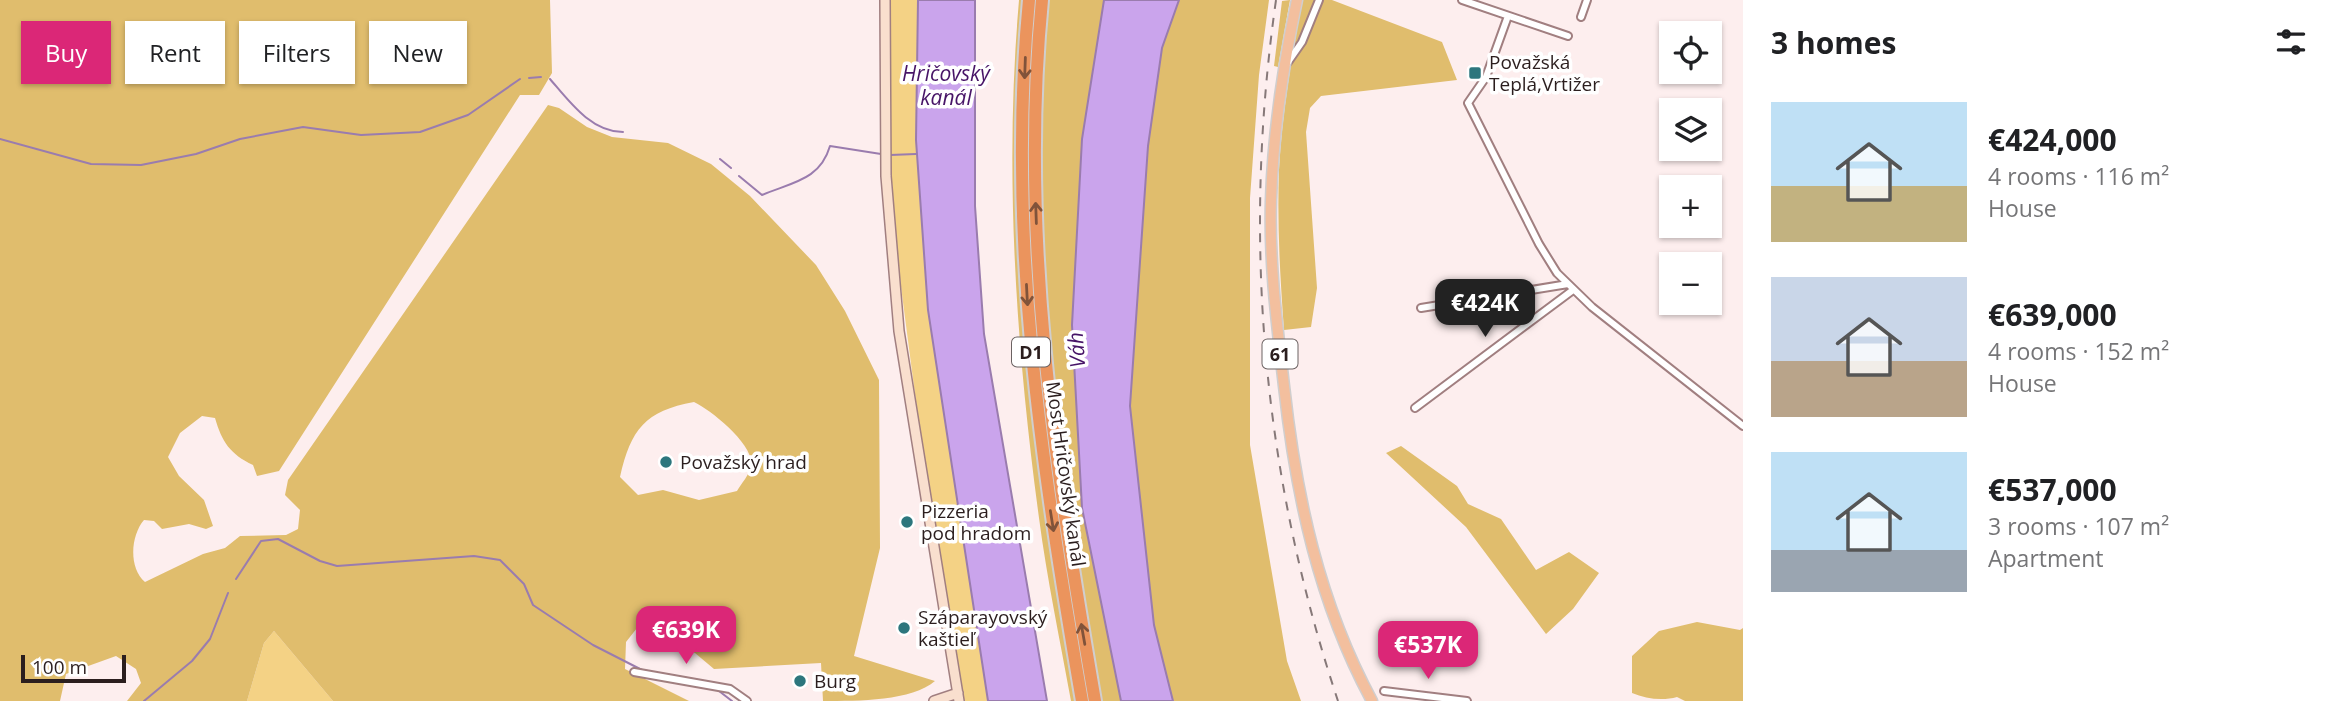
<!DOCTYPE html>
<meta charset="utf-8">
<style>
body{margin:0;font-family:"Open Sans",sans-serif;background:#f6f6f6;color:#202124;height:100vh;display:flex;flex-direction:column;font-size:26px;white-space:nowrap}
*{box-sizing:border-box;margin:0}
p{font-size:23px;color:#757577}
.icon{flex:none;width:38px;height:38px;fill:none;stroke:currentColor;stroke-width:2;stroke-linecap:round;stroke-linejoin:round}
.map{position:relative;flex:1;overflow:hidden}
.drawer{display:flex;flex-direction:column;background:#fff;width:595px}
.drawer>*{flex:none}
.banner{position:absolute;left:21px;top:21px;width:665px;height:63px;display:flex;gap:14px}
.fabs{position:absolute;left:1659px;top:21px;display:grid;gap:14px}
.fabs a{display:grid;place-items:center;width:63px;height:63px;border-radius:0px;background:#fff;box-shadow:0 2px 5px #0004;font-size:35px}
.scale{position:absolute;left:21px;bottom:18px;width:105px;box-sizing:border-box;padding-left:7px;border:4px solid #2b1e1e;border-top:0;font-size:19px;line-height:24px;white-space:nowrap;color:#2b1e1e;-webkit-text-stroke:5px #fff;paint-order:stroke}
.price{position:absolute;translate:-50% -60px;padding:0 16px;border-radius:14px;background:#db2777;color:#fff;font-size:23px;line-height:46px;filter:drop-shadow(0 2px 4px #0008)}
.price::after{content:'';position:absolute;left:50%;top:42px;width:21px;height:16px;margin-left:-10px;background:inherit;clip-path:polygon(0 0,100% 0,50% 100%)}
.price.on{background:#222;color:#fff}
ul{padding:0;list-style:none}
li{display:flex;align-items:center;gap:21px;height:175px;padding:0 28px}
li span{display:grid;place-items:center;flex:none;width:196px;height:140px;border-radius:0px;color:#555}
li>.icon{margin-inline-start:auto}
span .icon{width:84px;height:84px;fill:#fffc;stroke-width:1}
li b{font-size:30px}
h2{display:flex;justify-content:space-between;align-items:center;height:84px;padding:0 28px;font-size:30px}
.tag{padding:0 24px;border-radius:0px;background:#fff;box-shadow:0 2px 5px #0004;font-size:24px;line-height:63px}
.tag.on{background:#db2777;color:#fff}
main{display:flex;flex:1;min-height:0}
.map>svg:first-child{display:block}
.green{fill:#f4d285}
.forest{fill:#e0bd6d;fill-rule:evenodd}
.water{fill:#caa4ec;stroke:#9a7cae;stroke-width:2}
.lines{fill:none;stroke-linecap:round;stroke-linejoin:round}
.stream{stroke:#9a7cae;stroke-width:2}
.street-casing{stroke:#a17f80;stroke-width:10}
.secondary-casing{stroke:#a17f80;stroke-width:12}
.primary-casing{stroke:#d0cece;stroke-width:13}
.highway-casing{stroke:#d0cece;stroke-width:16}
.street{stroke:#fff;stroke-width:6}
.secondary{stroke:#f9dfce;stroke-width:9}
.primary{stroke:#f3bf9e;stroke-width:10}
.highway{stroke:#eb945d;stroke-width:12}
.rail{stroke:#867878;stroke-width:2;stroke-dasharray:9 9;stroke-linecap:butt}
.oneway{stroke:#81533a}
.poi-dot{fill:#2d767d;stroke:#fff;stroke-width:2.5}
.labels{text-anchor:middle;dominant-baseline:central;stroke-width:7;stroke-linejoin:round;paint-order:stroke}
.shield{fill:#fff;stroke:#6b6262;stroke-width:2}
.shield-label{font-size:18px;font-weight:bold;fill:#2b1e1e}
.poi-label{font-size:19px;fill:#2b1e1e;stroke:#fff;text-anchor:start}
.street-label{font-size:19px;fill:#2b1e1e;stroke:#fff}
.water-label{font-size:21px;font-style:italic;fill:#471467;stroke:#fff}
</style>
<main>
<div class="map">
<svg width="1743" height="701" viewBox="0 0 1743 701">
<rect width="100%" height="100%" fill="#fdeeee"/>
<!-- green -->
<path class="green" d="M 891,0 L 918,0 L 916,140 L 928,310 L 988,701 L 955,701 L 897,256 L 889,138 Z
M 274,631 L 333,701 L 247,701 L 264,643 Z"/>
<!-- forest -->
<path class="forest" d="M 0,0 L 550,0 L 552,73 L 539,95 L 520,95 L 279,471 L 257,476 L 253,465 C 230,454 222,442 215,418 L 202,416 L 180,433 L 168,457 L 179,476 L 204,500 L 213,526 L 206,529 L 189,524 L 162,529 L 154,521 L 144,520 C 131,535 128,567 145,582 L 203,554 L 225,548 L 240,536 L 286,535 L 298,529 L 300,510 L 285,495 L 288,480 L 548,105 L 559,108 L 587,127 L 612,137 L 668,143 L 711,164 L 750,196 L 816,265 L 845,311 L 879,380 L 880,548 L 854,656 L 935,681 C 912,701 859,701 823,701 L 821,663 L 714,669 L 695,653 L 641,623 L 626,642 L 625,669 L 689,701 L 333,701 L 274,631 L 264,643 L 247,701 L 127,701 L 141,683 L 136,669 L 116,656 L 66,674 L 60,701 L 0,701 ZM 694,402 C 711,410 755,445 751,466 C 750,474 741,484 737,491 L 699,500 L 663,490 L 638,495 L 620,477 C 631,429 645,411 694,402 Z
M 1019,0 L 1104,0 L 1082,139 L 1072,325 L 1082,508 L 1121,701 L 1071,701 C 1060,640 1047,579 1039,518 C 1016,347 1004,172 1019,0 Z
M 1179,0 L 1269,0 L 1259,75 L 1250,198 L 1250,445 L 1287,661 L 1301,701 L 1173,701 L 1154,625 L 1130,406 L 1148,146 L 1162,48 Z
M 1290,0 L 1278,67 L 1274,66 L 1282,1 Z
M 1302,0 L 1332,0 L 1442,42 L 1457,80 L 1321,96 L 1310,108 L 1306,132 L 1317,288 L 1311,327 L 1284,330 C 1280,276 1277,223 1279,170 C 1282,113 1292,56 1302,0 Z
M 1401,446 L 1457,486 L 1468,504 L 1501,519 L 1536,570 L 1569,552 L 1599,573 L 1573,609 L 1546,634 L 1466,527 L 1386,453 Z
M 1697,622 L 1740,630 L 1743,628 L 1743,701 L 1685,701 L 1677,697 C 1663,701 1646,699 1632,693 L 1632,656 L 1659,631 Z"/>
<!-- water -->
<path class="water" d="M 918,0 L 975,0 L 975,206 L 984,334 L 1047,701 L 988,701 L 928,310 L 916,140 Z
M 1104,0 L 1179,0 L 1162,48 L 1148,146 L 1130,406 L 1154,625 L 1173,701 L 1121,701 L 1082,508 L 1072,325 L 1082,139 Z"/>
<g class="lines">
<!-- stream -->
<path class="stream" d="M 529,78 L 541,77
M 550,79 C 569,101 591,132 623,132
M 0,139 L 91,164 L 141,165 L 196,154 L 240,139 L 303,127 L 361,135 L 420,132 L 468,115 L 520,79
M 890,155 L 916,154
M 720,159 L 731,168
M 739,176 L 762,195 C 793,182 820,180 830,146 L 881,154
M 236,579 L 261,541 L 278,539 L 320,561 L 337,566 L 474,556 L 500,560 L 524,584 L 533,605 L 593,645 L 644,671
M 659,673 L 715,683
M 719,691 L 732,701
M 144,701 L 192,661 L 210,639 L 228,593"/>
<defs>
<path id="street" d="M 1462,0 L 1568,36
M 1508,16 L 1486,77 L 1468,103 L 1539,244 L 1557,273 L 1592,307 L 1743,426
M 1581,17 L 1587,0
M 1286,65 L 1302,42 L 1319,0
M 1421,308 L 1568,284
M 1415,408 L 1573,290
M 634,672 L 730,689 L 747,701
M 1384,691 L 1467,701"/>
<path id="secondary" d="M 885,0 L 886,176 L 899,331 L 959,701
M 934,701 L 958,693"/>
<path id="primary" d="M 1297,0 C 1283,66 1273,133 1271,200 C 1269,262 1277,325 1284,386 C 1296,496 1319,603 1372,701"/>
<path id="highway" d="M 1029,0 C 1006,236 1042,469 1082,701
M 1042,0 C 1019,236 1055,469 1095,701"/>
</defs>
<!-- street casing -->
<use href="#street" class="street-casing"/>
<!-- secondary casing -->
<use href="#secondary" class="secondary-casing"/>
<!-- primary casing -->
<use href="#primary" class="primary-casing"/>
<!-- highway casing -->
<use href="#highway" class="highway-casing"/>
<!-- street -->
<use href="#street" class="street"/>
<!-- secondary -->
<use href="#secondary" class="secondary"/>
<!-- primary -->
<use href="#primary" class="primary"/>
<!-- highway -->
<use href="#highway" class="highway"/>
<!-- rail -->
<path class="rail" d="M 1276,0 C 1242,238 1262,473 1338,701"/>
</g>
<!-- one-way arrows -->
<defs><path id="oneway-shaft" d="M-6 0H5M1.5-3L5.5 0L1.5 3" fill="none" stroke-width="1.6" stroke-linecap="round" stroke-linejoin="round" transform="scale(1.75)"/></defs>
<g class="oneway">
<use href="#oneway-shaft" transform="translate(1025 68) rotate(92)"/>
<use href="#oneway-shaft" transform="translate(1036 213) rotate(-92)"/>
<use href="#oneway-shaft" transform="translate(1027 295) rotate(87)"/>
<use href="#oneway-shaft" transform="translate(1052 521) rotate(81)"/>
<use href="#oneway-shaft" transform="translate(1083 634) rotate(-100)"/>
</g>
<!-- markers -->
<g class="poi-dot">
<rect x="1468" y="66" width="14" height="14" rx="3.5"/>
<circle cx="666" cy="462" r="7"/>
<circle cx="907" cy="522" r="7"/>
<circle cx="904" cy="628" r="7"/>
<circle cx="800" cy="681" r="7"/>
</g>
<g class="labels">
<!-- shield labels -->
<g class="shield">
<rect x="1012" y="337.5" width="38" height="29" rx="5"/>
<rect x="1262.5" y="339.5" width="35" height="29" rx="5"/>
</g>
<g class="shield-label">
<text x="1031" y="352">D1</text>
<text x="1280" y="354">61</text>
</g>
<!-- poi labels -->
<g class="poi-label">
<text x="1489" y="62">Považská<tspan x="1489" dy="22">Teplá,Vrtižer</tspan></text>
<text x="680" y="462">Považský hrad</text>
<text x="921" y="511">Pizzeria<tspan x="921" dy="22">pod hradom</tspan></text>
<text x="918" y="617">Száparayovský<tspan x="918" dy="22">kaštieľ</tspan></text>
<text x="814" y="681">Burg</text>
</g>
<!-- street labels -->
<g class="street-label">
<text transform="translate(1066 474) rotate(82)">Most Hričovský kanál</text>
</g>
<!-- water labels -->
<g class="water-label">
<text x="946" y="73">Hričovský<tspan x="946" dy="24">kanál</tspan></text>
<text transform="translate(1076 350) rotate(-94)">Váh</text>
</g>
</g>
</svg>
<div class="fabs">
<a><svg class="icon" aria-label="locate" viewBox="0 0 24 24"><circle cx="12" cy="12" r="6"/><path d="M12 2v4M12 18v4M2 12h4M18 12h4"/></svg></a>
<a><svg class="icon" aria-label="layers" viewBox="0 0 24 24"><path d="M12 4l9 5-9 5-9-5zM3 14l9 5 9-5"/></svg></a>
<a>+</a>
<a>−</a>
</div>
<div class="scale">100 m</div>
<b class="price on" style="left:1485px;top:339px">€424K</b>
<b class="price" style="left:686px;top:666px">€639K</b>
<b class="price" style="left:1428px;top:681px">€537K</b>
<div class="banner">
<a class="tag on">Buy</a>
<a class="tag">Rent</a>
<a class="tag">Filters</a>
<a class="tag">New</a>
</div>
</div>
<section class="drawer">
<h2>3 homes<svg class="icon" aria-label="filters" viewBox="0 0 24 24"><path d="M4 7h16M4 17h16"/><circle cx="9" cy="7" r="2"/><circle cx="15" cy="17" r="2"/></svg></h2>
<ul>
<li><span style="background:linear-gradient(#bfe0f5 60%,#c2b280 0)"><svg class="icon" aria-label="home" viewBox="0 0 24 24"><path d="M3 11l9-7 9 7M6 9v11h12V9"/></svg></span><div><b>€424,000</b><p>4 rooms · 116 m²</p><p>House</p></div></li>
<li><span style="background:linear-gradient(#c9d6e8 60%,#b9a48a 0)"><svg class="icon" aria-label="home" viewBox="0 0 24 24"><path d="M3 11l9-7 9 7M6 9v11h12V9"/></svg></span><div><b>€639,000</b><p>4 rooms · 152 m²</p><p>House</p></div></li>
<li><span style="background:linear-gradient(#bfe0f5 70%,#9aa5b1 0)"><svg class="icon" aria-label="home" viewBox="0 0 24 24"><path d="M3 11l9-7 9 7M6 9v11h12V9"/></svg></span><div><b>€537,000</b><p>3 rooms · 107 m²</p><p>Apartment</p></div></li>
</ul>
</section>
</main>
